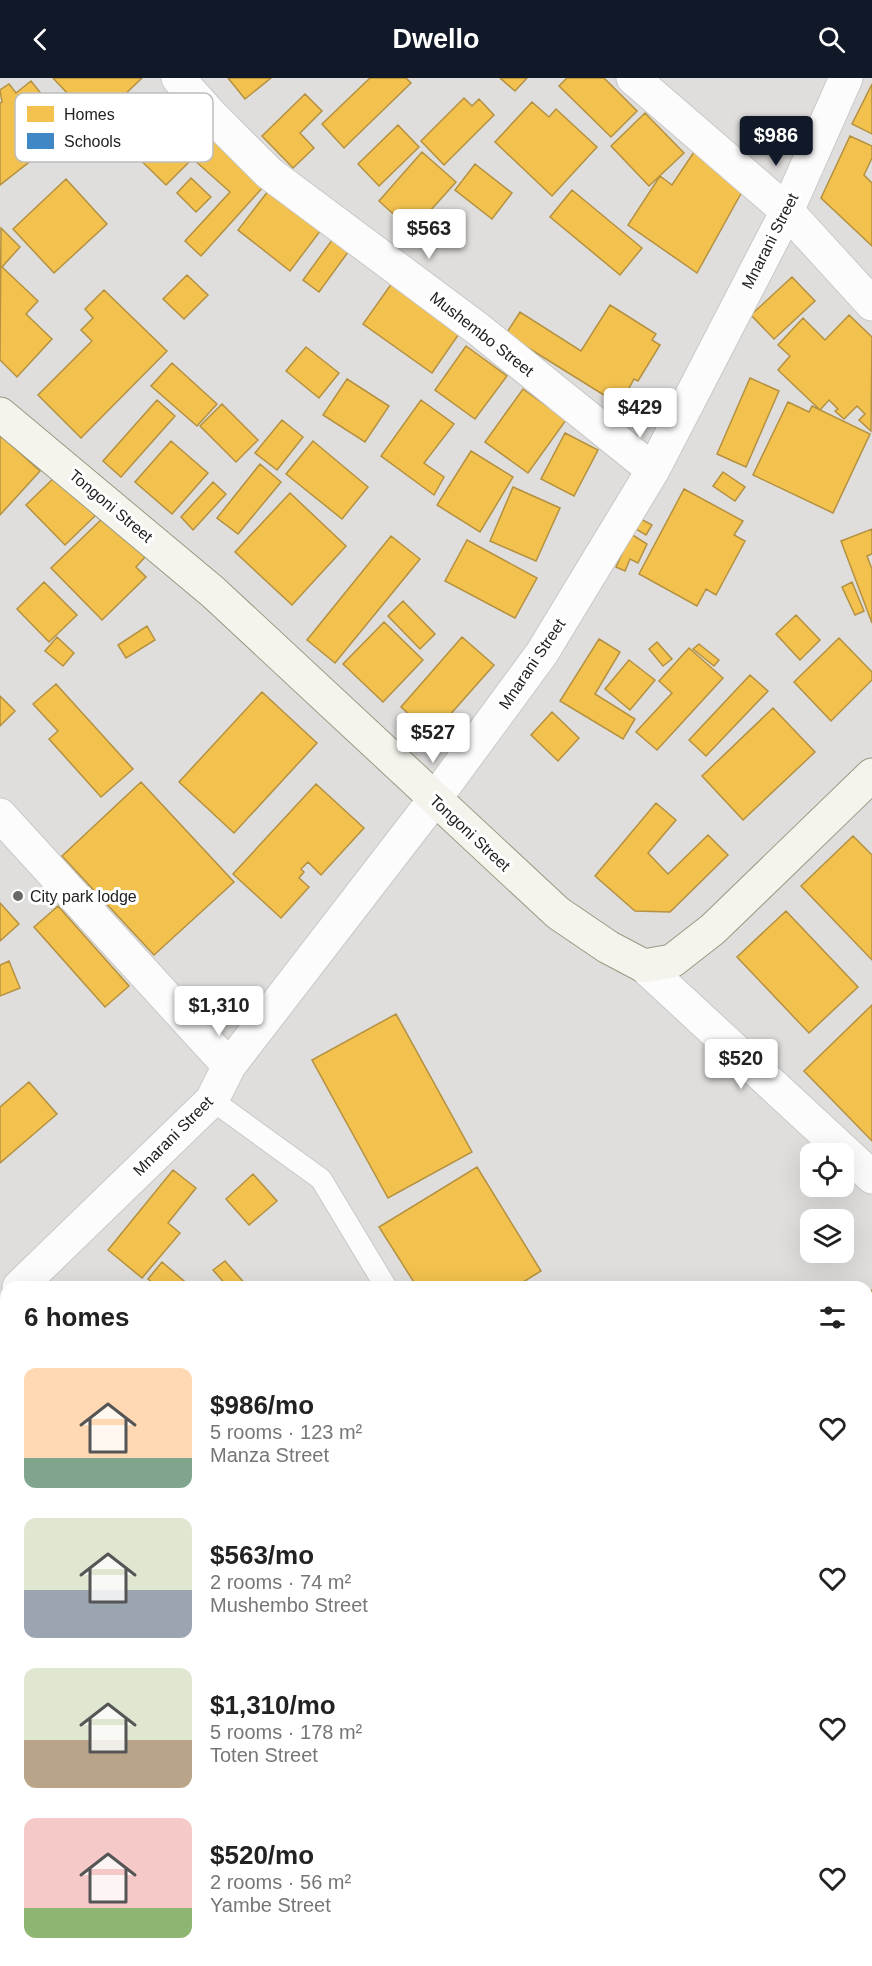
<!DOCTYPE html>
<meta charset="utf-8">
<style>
body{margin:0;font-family:Arial,sans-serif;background:#f6f6f6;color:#222;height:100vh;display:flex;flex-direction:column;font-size:22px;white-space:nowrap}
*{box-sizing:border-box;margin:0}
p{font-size:20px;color:#767676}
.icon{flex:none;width:33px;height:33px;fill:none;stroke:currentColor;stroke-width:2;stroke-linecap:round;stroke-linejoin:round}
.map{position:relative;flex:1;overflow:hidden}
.drawer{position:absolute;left:0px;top:1203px;width:873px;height:686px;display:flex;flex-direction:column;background:#fff;border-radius:18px 18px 0 0;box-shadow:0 6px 24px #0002}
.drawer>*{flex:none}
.fabs{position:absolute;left:800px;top:1065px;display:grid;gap:12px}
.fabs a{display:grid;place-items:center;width:54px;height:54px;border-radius:12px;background:#fff;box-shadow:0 6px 24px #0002;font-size:30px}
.price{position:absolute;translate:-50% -51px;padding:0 14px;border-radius:6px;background:#fff;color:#222;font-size:20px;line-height:39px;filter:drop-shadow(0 2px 3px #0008)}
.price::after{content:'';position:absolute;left:50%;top:36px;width:18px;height:14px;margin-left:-9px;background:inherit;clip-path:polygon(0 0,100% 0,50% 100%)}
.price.active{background:#111827;color:#fff}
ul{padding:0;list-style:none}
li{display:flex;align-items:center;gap:18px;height:150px;padding:0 24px}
li span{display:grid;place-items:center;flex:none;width:168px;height:120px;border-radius:12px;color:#555}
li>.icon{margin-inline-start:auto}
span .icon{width:72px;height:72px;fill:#fffc;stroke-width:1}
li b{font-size:26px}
h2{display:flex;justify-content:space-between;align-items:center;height:72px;padding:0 24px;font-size:26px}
header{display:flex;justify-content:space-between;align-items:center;height:78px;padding:0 24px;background:#111827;color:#fff;font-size:27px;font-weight:700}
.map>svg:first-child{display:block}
.residential{fill:#dfdedc;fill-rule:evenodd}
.education{fill:#f8f7e8}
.homes{fill:#f2c14e;stroke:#b49141;stroke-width:1.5}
.schools{fill:#3f88c5;stroke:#366994;stroke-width:1.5}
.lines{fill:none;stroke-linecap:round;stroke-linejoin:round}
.lane-casing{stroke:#c9c8c7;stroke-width:23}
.street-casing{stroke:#c9c8c7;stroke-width:35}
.secondary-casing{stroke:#999a82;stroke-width:35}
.highway-casing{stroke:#c5a2ac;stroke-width:35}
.lane{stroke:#fdfcfc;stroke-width:21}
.street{stroke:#fdfcfc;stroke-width:33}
.secondary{stroke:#f4f4ed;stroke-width:33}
.highway{stroke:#ece0e2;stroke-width:33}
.poi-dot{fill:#6a6968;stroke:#fff;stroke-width:2}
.labels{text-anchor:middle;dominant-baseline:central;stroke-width:6;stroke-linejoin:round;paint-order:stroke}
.street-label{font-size:16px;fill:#222;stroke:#fff}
.poi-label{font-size:16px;fill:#222;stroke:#fff;text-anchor:start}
.key{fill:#fff;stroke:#bdbdbd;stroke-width:1.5}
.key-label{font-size:16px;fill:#222}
</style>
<header><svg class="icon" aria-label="back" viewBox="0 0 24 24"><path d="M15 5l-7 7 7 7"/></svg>Dwello<svg class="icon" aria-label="search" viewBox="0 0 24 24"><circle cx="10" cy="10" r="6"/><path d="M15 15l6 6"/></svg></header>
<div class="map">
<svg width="872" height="1888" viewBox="0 0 872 1888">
<rect width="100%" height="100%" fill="#f0eeeb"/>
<!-- residential -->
<path class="residential" d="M 0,0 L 872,0 L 872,1888 L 0,1888 ZM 810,1076 L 843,1076 L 843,1108 L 810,1108 ZM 810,1142 L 843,1142 L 843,1174 L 810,1174 ZM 6,1209 L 867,1209 L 867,1882 L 6,1882 Z"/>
<!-- education -->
<path class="education" d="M 6,1633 L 6,1882 L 299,1882 L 306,1888 L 0,1888 L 0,1635 Z"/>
<!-- homes -->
<path class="homes" d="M 53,0 L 142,0 L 95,45 Z
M 228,0 L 271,0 L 245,21 Z
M 370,0 L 406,0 L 411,5 L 344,70 L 322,46 Z
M 500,0 L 527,0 L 515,13 Z
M 567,0 L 604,0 L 637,33 L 611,59 L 559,8 Z
M 31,3 L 70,52 L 0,107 L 0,25 L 2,24 L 0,12 L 9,6 L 16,15 Z
M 872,6 L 872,56 L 852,46 Z
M 174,13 L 205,44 L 178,71 L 190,83 L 166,107 L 123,65 Z
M 305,16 L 322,33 L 300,55 L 314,70 L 293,90 L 262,58 Z
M 464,20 L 472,28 L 479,21 L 494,37 L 444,87 L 421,63 Z
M 532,24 L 549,39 L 556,31 L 597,69 L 552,118 L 495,64 Z
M 645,35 L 684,75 L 649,108 L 611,68 Z
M 398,47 L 419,69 L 379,108 L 358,86 Z
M 850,58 L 872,68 L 872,80 L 864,97 L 872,105 L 872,168 L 821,120 Z
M 212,60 L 264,108 L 201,178 L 185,163 L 230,114 L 193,81 Z
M 698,68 L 743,112 L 697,195 L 628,147 L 660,98 L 672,107 Z
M 422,74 L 456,104 L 412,153 L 379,123 Z
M 475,86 L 512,115 L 492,141 L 455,112 Z
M 191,100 L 211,119 L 196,134 L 177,115 Z
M 66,101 L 107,146 L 54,195 L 13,151 Z
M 272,108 L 324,148 L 290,193 L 238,152 Z
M 572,112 L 642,170 L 620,197 L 550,139 Z
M 1,150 L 20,169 L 2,189 L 38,223 L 26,236 L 52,261 L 17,299 L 0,282 Z
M 335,158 L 351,170 L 319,214 L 303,202 Z
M 187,197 L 208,217 L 184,241 L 163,221 Z
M 792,199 L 815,223 L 774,261 L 751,237 Z
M 392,205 L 461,253 L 432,295 L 363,246 Z
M 104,212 L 167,273 L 81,360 L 38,317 L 92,263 L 81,252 L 93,240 L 85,231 Z
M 610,227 L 656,256 L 652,262 L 660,267 L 638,303 L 634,301 L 628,312 L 641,320 L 631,334 L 506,256 L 520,234 L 581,273 Z
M 849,237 L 872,259 L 871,353 L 859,342 L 865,336 L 857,328 L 844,341 L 835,333 L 838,331 L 829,322 L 820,332 L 778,292 L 790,278 L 778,267 L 803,240 L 825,262 Z
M 466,268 L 507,298 L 475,341 L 435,312 Z
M 306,269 L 339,295 L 319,320 L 286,293 Z
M 172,285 L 217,326 L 197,348 L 151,308 Z
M 750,300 L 779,313 L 746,389 L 717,376 Z
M 347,301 L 389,328 L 365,364 L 323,337 Z
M 523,311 L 566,342 L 528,395 L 485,364 Z
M 157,322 L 175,338 L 121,399 L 103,383 Z
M 421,322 L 454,346 L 424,385 L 444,399 L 434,417 L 381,378 Z
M 788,324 L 809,334 L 812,328 L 870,356 L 833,435 L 753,397 Z
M 222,326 L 258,362 L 236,384 L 200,348 Z
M 282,342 L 303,359 L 277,392 L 255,375 Z
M 565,355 L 598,372 L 574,418 L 541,401 Z
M 0,357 L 40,393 L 0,437 Z
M 171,363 L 208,395 L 172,436 L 135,404 Z
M 313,363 L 368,409 L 342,441 L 286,396 Z
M 471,373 L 513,399 L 480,454 L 437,427 Z
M 260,386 L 281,404 L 238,456 L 217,440 Z
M 60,394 L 99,434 L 65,467 L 26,427 Z
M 723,394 L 745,409 L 735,423 L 713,408 Z
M 213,404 L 226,416 L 193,452 L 181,439 Z
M 513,409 L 560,430 L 536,483 L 490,463 Z
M 684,411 L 743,443 L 734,457 L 745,463 L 716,517 L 706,511 L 697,528 L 639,496 Z
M 290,415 L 346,468 L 292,527 L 235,474 Z
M 105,438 L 145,479 L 136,489 L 146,499 L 102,542 L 51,490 Z
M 639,440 L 652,447 L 646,457 L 634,450 Z
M 872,451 L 872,476 L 867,478 L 872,491 L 872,545 L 841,463 Z
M 631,456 L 647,466 L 638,485 L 630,481 L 625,493 L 616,489 Z
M 391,458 L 420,481 L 335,585 L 307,562 Z
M 467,462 L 537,500 L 515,540 L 445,503 Z
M 44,504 L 77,537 L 49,564 L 17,531 Z
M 852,504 L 864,533 L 855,537 L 842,509 Z
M 403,523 L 435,556 L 420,571 L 388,538 Z
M 796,537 L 820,562 L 800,582 L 776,556 Z
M 384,544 L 423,582 L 383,624 L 343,586 Z
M 147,548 L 155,562 L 126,580 L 118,567 Z
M 57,559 L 74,575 L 63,588 L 45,573 Z
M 462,559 L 494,587 L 432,657 L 401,629 Z
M 839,560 L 872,594 L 872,602 L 831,643 L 794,604 Z
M 599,561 L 620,574 L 595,616 L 635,641 L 623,661 L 560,623 Z
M 657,564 L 672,581 L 663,588 L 649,571 Z
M 699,566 L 719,582 L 714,588 L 693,571 Z
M 689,570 L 723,600 L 657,672 L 636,654 L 672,615 L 659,603 Z
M 629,582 L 655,602 L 630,632 L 605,611 Z
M 750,597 L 768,613 L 706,678 L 689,662 Z
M 56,606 L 133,691 L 101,719 L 49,661 L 58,653 L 33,626 Z
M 262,614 L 317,665 L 234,755 L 179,704 Z
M 0,618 L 15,633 L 0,648 Z
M 773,630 L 815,674 L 743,742 L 702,698 Z
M 552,634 L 579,660 L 558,683 L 531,657 Z
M 141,704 L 234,804 L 154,877 L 62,778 Z
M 316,706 L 364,750 L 321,797 L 308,784 L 301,791 L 304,794 L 299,800 L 309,809 L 281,840 L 233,796 Z
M 656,725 L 676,742 L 648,775 L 668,796 L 708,757 L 728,777 L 670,834 L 635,833 L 595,798 Z
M 853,758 L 872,777 L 872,882 L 801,808 Z
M 0,825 L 19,846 L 0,863 Z
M 58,828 L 129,908 L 105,929 L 34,849 Z
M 786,833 L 858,909 L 809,955 L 737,879 Z
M 9,883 L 20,910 L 0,918 L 0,887 Z
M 872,927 L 872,1063 L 804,993 Z
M 396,936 L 472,1074 L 388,1120 L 312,982 Z
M 29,1004 L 57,1036 L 0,1085 L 0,1029 Z
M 477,1089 L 541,1193 L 515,1209 L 417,1209 L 379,1149 Z
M 173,1092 L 196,1110 L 168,1145 L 180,1155 L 142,1200 L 108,1172 Z
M 253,1096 L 277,1123 L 249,1147 L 226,1121 Z
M 225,1183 L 248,1209 L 228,1209 L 213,1192 Z
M 162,1184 L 191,1209 L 157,1209 L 148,1201 Z
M 872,1212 L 872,1288 L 867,1283 L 867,1217 Z
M 0,1422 L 6,1427 L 6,1540 L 0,1535 Z
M 867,1665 L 872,1667 L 872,1686 L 867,1697 Z
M 867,1744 L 872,1747 L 872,1807 L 867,1805 Z
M 6,1748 L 6,1811 L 0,1814 L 0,1751 Z
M 650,1882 L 757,1882 L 754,1888 L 647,1888 Z"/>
<!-- schools -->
<path class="schools" d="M 186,1882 L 262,1882 L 269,1888 L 193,1888 Z"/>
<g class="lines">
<defs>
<path id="lane" d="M 212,1022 L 321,1101 L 386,1209"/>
<path id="street" d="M 178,0 L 212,38 L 269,95 L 478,251 L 653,392
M 633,0 L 787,133 L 872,226
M 0,737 L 229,988
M 644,888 L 872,1099
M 19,1209 L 212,1022 L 229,988 L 434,722 L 542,575 L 653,392 L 787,133 L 846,0"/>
<path id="secondary" d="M 0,336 L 213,514 L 558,835 L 608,869 L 644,888 L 672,883 L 713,851 L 872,697"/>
<path id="highway" d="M 0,1237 L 6,1243
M 0,1299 L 6,1305
M 845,1882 L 854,1888"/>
</defs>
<!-- lane casing -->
<use href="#lane" class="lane-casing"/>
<!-- street casing -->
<use href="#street" class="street-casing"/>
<!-- secondary casing -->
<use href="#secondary" class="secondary-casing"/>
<!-- highway casing -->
<use href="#highway" class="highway-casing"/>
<!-- lane -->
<use href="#lane" class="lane"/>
<!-- street -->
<use href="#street" class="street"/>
<!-- secondary -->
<use href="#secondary" class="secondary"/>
<!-- highway -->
<use href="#highway" class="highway"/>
</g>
<!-- markers -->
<circle class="poi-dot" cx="18" cy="818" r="6"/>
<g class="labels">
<!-- street labels -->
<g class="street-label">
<text transform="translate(770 163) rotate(-63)">Mnarani Street</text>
<text transform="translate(482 256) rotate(38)">Mushembo Street</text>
<text transform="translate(111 428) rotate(40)">Tongoni Street</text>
<text transform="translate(532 586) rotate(-56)">Mnarani Street</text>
<text transform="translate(470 755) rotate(43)">Tongoni Street</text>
<text transform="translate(173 1058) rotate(-45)">Mnarani Street</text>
</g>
<!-- poi labels -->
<g class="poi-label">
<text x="30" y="818">City park lodge</text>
</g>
</g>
<!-- legend -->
<rect x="15" y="15" width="198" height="69" rx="9" class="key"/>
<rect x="27" y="28" width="27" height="16" fill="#f2c14e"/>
<rect x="27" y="55" width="27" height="16" fill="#3f88c5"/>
<g class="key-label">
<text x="64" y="42">Homes</text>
<text x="64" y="69">Schools</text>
</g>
</svg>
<div class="fabs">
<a><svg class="icon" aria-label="locate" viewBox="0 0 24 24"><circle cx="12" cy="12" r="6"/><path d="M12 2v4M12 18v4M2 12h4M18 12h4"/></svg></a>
<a><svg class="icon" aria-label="layers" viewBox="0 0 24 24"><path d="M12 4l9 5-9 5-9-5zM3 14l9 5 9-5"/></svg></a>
</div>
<b class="price active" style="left:776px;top:89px">$986</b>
<b class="price" style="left:429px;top:182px">$563</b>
<b class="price" style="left:640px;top:361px">$429</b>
<b class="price" style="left:433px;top:686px">$527</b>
<b class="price" style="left:219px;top:959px">$1,310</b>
<b class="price" style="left:741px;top:1012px">$520</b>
<section class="drawer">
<h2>6 homes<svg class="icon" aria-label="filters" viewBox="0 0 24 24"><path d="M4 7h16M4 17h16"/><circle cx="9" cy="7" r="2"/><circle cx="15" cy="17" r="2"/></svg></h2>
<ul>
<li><span style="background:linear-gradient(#ffd9b3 75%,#7fa58c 0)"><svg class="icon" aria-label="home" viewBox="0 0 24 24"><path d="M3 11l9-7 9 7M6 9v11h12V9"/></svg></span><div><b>$986/mo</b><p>5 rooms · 123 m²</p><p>Manza Street</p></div><svg class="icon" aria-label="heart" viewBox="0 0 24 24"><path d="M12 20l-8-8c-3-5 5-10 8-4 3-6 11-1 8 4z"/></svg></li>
<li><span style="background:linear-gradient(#dfe7d0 60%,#9aa5b1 0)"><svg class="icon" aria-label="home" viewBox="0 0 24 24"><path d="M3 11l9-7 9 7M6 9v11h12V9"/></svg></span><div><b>$563/mo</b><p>2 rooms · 74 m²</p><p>Mushembo Street</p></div><svg class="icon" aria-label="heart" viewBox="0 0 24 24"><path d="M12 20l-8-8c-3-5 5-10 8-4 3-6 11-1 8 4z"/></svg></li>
<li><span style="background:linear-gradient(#dfe7d0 60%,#b9a48a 0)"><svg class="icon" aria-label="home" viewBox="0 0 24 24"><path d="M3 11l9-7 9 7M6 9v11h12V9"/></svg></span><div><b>$1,310/mo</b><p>5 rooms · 178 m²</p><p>Toten Street</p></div><svg class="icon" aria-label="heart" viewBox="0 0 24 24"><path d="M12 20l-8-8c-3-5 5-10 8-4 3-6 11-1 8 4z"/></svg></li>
<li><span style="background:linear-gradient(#f6c9c9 75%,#8fb573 0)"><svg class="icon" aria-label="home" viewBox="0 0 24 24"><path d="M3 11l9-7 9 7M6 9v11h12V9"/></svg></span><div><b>$520/mo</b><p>2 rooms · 56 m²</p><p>Yambe Street</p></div><svg class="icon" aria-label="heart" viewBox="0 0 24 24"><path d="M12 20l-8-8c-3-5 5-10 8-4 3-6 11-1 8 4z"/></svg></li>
</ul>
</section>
</div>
